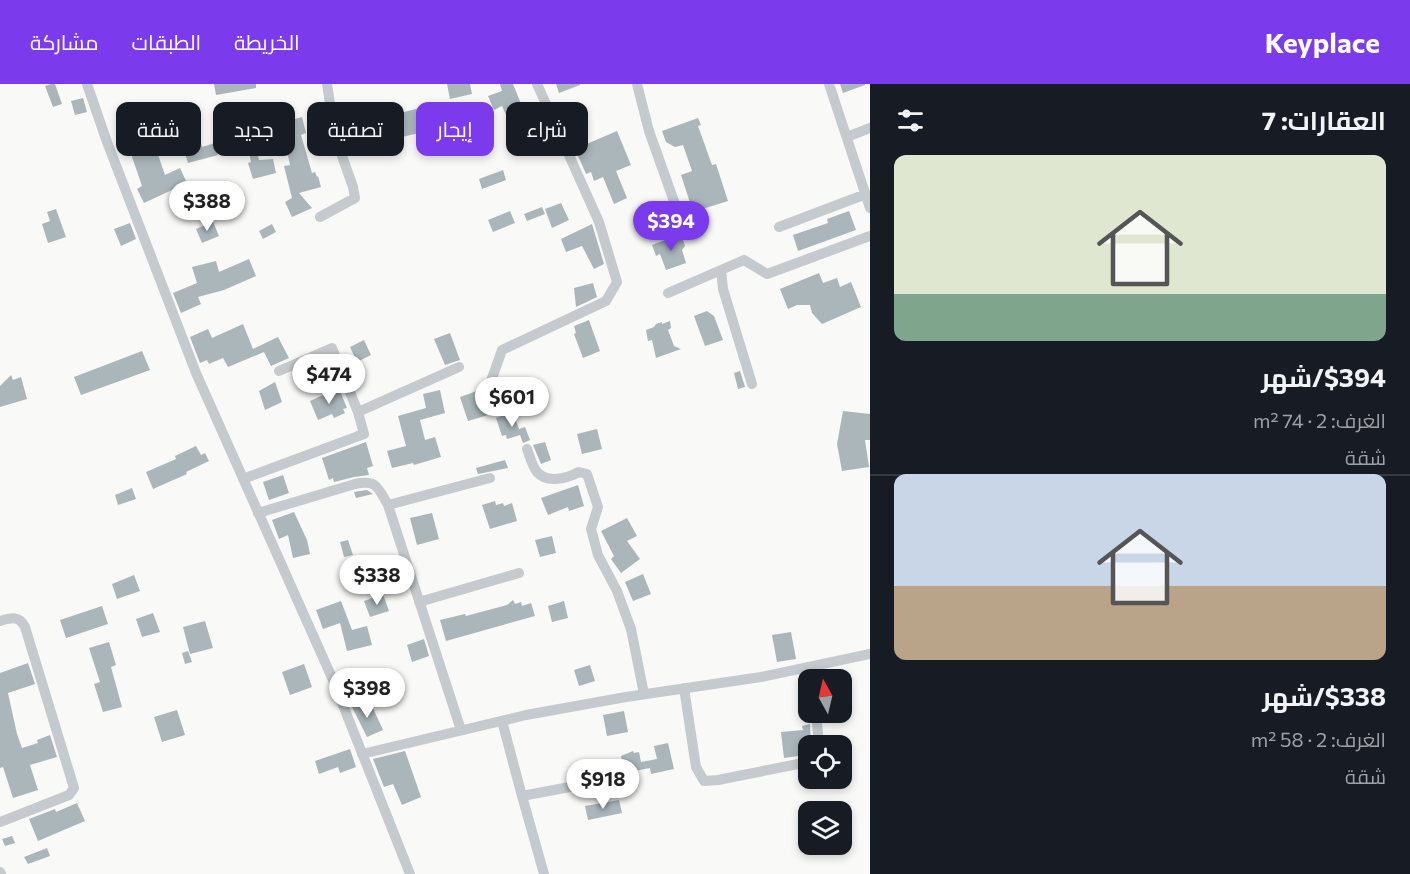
<!DOCTYPE html>
<html lang="ar">
<meta charset="utf-8">
<style>
body{margin:0;font-family:Commissioner,Cairo,sans-serif;background:#242831;color:#f1f3f6;direction:rtl;height:100vh;display:flex;flex-direction:column;font-size:22px;white-space:nowrap}
*{box-sizing:border-box;margin:0}
p{font-size:20px;color:#9ea1a6}
.icon{flex:none;width:33px;height:33px;fill:none;stroke:currentColor;stroke-width:2;stroke-linecap:round;stroke-linejoin:round}
.map{position:relative;flex:1;overflow:hidden;direction:ltr}
.drawer{display:flex;flex-direction:column;background:#171b24;width:540px}
.drawer>*{flex:none}
.hud{position:absolute;left:18px;top:18px;width:570px;height:54px;direction:rtl;display:flex;gap:12px}
.needle{width:39px;rotate:352deg}
.fabs{position:absolute;left:798px;top:585px;display:grid;gap:12px}
.fabs a{display:grid;place-items:center;width:54px;height:54px;border-radius:12px;background:#171b24;box-shadow:0 3px 9px #0003;font-size:30px}
.price{position:absolute;translate:-50% -51px;padding:0 14px;border-radius:21px;background:#fff;color:#222;font-size:20px;line-height:39px;filter:drop-shadow(0 2px 3px #0008)}
.price::after{content:'';position:absolute;left:50%;top:36px;width:18px;height:14px;margin-left:-9px;background:inherit;clip-path:polygon(0 0,100% 0,50% 100%)}
.price.selected{background:#7c3aed;color:#fff}
ul{padding:0;list-style:none}
li{display:grid;align-content:center;gap:12px;height:318px;padding:0 24px}
li+li{border-top:2px solid #363941}
li span{display:grid;place-items:center;height:186px;border-radius:12px;color:#555}
li>.icon{margin-inline-start:auto}
span .icon{width:108px;height:108px;fill:#fffc;stroke-width:1}
li b{font-size:26px}
h2{display:flex;justify-content:space-between;align-items:center;height:72px;padding:0 24px;font-size:26px}
.pill{padding:0 21px;border-radius:12px;background:#171b24;box-shadow:0 3px 9px #0003;font-size:21px;line-height:54px}
.pill.selected{background:#7c3aed;color:#fff}
header{display:flex;align-items:center;gap:36px;box-sizing:border-box;height:84px;padding:0 30px;background:#7c3aed;color:#fff}
header strong{font-size:28px}
nav{display:flex;gap:33px;margin-inline-start:auto;font-size:21px}
main{display:flex;flex:1;min-height:0}
.map>svg:first-child{display:block}
.building{fill:#aab6ba}
.lines{fill:none;stroke-linecap:round;stroke-linejoin:round}
.minor{stroke:#c4cacd;stroke-width:10}
</style>
<header>
<strong>Keyplace</strong>
<nav><a>الخريطة</a><a>الطبقات</a><a>مشاركة</a></nav>
</header>
<main>
<section class="drawer">
<h2>العقارات: 7<svg class="icon" aria-label="filters" viewBox="0 0 24 24"><path d="M4 7h16M4 17h16"/><circle cx="9" cy="7" r="2"/><circle cx="15" cy="17" r="2"/></svg></h2>
<ul>
<li><span style="background:linear-gradient(#dfe7d0 75%,#7fa58c 0)"><svg class="icon" aria-label="home" viewBox="0 0 24 24"><path d="M3 11l9-7 9 7M6 9v11h12V9"/></svg></span><div><b>$394/شهر</b><p>الغرف: 2 · 74 m²</p><p>شقة</p></div></li>
<li><span style="background:linear-gradient(#c9d6e8 60%,#b9a48a 0)"><svg class="icon" aria-label="home" viewBox="0 0 24 24"><path d="M3 11l9-7 9 7M6 9v11h12V9"/></svg></span><div><b>$338/شهر</b><p>الغرف: 2 · 58 m²</p><p>شقة</p></div></li>
</ul>
</section>
<div class="map">
<svg width="870" height="790" viewBox="0 0 870 790">
<rect width="100%" height="100%" fill="#f9f9f7"/>
<!-- building -->
<path class="building" d="M 51,0 L 55,0 L 62,20 L 53,23 L 45,2 Z
M 214,0 L 256,0 L 256,4 L 216,11 Z
M 447,0 L 470,0 L 472,10 L 450,15 Z
M 500,0 L 513,0 L 524,27 L 507,33 L 502,22 L 494,26 L 488,12 L 502,7 Z
M 556,0 L 580,0 L 580,1 L 559,9 Z
M 840,0 L 865,0 L 865,1 L 843,9 Z
M 83,14 L 87,28 L 75,31 L 71,17 Z
M 420,24 L 427,47 L 394,55 L 388,32 Z
M 302,33 L 306,49 L 301,51 L 312,89 L 315,88 L 317,93 L 318,92 L 321,103 L 299,109 L 312,124 L 292,133 L 285,118 L 292,114 L 284,82 L 290,81 L 281,39 Z
M 698,34 L 701,41 L 698,42 L 712,81 L 716,80 L 728,117 L 693,128 L 681,91 L 692,87 L 683,61 L 675,63 L 666,58 L 662,47 Z
M 252,43 L 259,76 L 273,75 L 276,89 L 253,95 L 248,79 L 251,78 L 248,64 L 243,66 L 241,54 L 241,44 Z
M 372,44 L 376,67 L 352,70 L 349,48 Z
M 617,47 L 631,81 L 616,87 L 627,114 L 614,120 L 603,93 L 594,97 L 591,88 L 586,90 L 575,65 Z
M 553,54 L 558,64 L 551,68 L 546,58 Z
M 153,56 L 165,91 L 180,84 L 187,99 L 144,119 L 137,105 L 142,102 L 129,64 Z
M 200,57 L 202,63 L 215,59 L 218,71 L 188,79 L 183,63 Z
M 503,86 L 506,96 L 482,105 L 479,95 Z
M 561,119 L 569,136 L 552,144 L 545,125 Z
M 542,123 L 545,130 L 527,137 L 524,130 Z
M 56,125 L 66,153 L 48,159 L 42,140 L 50,137 L 47,128 Z
M 510,127 L 515,139 L 493,148 L 488,136 Z
M 849,127 L 856,146 L 798,167 L 793,151 L 828,139 L 827,135 Z
M 213,138 L 219,152 L 202,159 L 196,145 Z
M 130,139 L 136,155 L 121,162 L 114,145 Z
M 272,140 L 276,148 L 263,155 L 259,147 Z
M 592,140 L 604,180 L 594,185 L 582,162 L 566,168 L 561,155 Z
M 681,150 L 685,162 L 682,166 L 686,179 L 666,186 L 660,170 L 656,172 L 652,161 Z
M 249,175 L 256,192 L 224,206 L 198,213 L 201,220 L 181,229 L 173,209 L 197,199 L 192,183 L 216,177 L 219,188 Z
M 819,189 L 823,199 L 837,194 L 840,203 L 851,198 L 861,223 L 822,240 L 812,229 L 810,221 L 797,221 L 788,225 L 780,205 Z
M 593,199 L 597,213 L 576,223 L 574,204 Z
M 707,227 L 714,232 L 723,256 L 705,262 L 694,232 Z
M 589,236 L 600,267 L 583,274 L 574,250 L 576,249 L 574,242 Z
M 670,237 L 671,244 L 668,246 L 674,262 L 681,265 L 656,274 L 652,256 L 648,257 L 646,246 L 654,243 L 656,240 L 662,238 L 662,240 Z
M 243,240 L 253,265 L 278,253 L 289,274 L 271,282 L 264,268 L 228,283 L 223,274 L 209,280 L 207,276 L 200,279 L 190,253 L 208,245 L 212,254 Z
M 450,249 L 460,276 L 445,281 L 434,255 Z
M 364,256 L 371,271 L 357,278 L 350,263 Z
M 142,267 L 150,286 L 81,311 L 74,293 Z
M 740,287 L 745,303 L 738,305 L 734,289 Z
M 11,291 L 13,296 L 21,293 L 27,315 L 0,323 L 0,302 Z
M 275,298 L 282,318 L 265,326 L 259,307 Z
M 440,306 L 445,329 L 420,336 L 425,356 L 435,353 L 441,373 L 414,381 L 413,379 L 392,384 L 387,367 L 406,362 L 398,332 L 426,324 L 423,310 Z
M 340,307 L 347,324 L 343,325 L 345,329 L 334,334 L 332,330 L 318,336 L 310,317 L 330,308 L 331,310 Z
M 477,307 L 488,331 L 468,337 L 460,313 Z
M 843,327 L 870,330 L 870,356 L 865,356 L 869,383 L 842,387 L 837,360 Z
M 513,328 L 519,345 L 525,343 L 530,356 L 523,359 L 520,351 L 507,355 L 506,351 L 502,352 L 496,334 Z
M 597,345 L 602,365 L 582,370 L 577,350 Z
M 366,358 L 373,382 L 367,384 L 369,391 L 354,393 L 334,398 L 333,394 L 329,396 L 322,374 Z
M 545,358 L 551,376 L 541,380 L 533,361 Z
M 196,362 L 201,371 L 205,369 L 209,377 L 186,388 L 187,390 L 153,405 L 146,388 L 176,375 L 175,372 Z
M 505,376 L 508,384 L 478,390 L 476,384 Z
M 283,391 L 289,409 L 269,416 L 263,398 Z
M 578,401 L 584,422 L 569,427 L 568,423 L 548,431 L 541,414 Z
M 132,404 L 136,415 L 118,421 L 115,411 Z
M 367,406 L 373,410 L 356,414 L 354,408 Z
M 495,417 L 496,421 L 503,419 L 504,422 L 512,419 L 517,437 L 490,445 L 482,421 Z
M 294,428 L 307,456 L 310,470 L 293,474 L 288,451 L 279,455 L 272,436 Z
M 432,429 L 439,455 L 417,461 L 410,434 Z
M 627,434 L 637,452 L 627,457 L 640,475 L 621,489 L 611,475 L 614,472 L 601,447 Z
M 552,452 L 556,469 L 540,473 L 535,456 Z
M 348,456 L 353,471 L 344,473 L 340,458 Z
M 366,475 L 373,497 L 356,502 L 349,480 Z
M 643,490 L 651,510 L 633,517 L 625,498 Z
M 134,491 L 140,507 L 117,515 L 112,500 Z
M 383,510 L 389,527 L 370,533 L 364,517 Z
M 513,516 L 515,520 L 521,518 L 522,522 L 531,519 L 535,532 L 446,557 L 440,536 L 465,530 L 466,532 L 507,521 Z
M 341,517 L 352,546 L 367,542 L 372,561 L 347,567 L 340,539 L 323,545 L 316,526 Z
M 564,517 L 568,534 L 552,538 L 548,522 Z
M 102,522 L 108,540 L 66,554 L 60,536 Z
M 153,529 L 160,548 L 142,553 L 136,535 Z
M 205,537 L 213,564 L 190,570 L 183,543 Z
M 791,548 L 796,575 L 777,578 L 772,551 Z
M 424,555 L 429,572 L 412,578 L 407,561 Z
M 109,558 L 116,581 L 111,583 L 122,623 L 103,628 L 94,600 L 100,598 L 89,564 Z
M 188,567 L 192,578 L 185,580 L 182,569 Z
M 28,579 L 35,600 L 8,609 L 17,650 L 22,664 L 38,659 L 37,656 L 50,651 L 57,673 L 30,681 L 38,706 L 13,714 L 3,683 L 0,684 L 0,589 Z
M 304,580 L 312,603 L 290,611 L 282,588 Z
M 590,581 L 595,597 L 579,602 L 574,586 Z
M 362,617 L 365,625 L 372,622 L 383,646 L 367,653 L 351,621 Z
M 177,626 L 185,651 L 162,658 L 154,633 Z
M 624,627 L 628,648 L 607,652 L 603,631 Z
M 810,640 L 811,662 L 805,664 L 806,671 L 784,674 L 781,648 L 803,646 L 802,642 Z
M 668,659 L 674,685 L 651,690 L 650,684 L 624,689 L 621,672 L 633,667 L 634,669 L 639,668 L 641,678 L 657,675 L 654,662 Z
M 350,665 L 356,683 L 340,689 L 338,683 L 319,690 L 315,677 Z
M 405,667 L 421,713 L 402,721 L 393,700 L 384,703 L 373,675 Z
M 619,716 L 622,729 L 588,736 L 585,722 Z
M 77,719 L 85,737 L 38,757 L 29,735 L 55,725 L 56,728 Z
M 846,721 L 851,751 L 842,752 L 842,722 Z
M 12,752 L 15,759 L 5,762 L 2,755 Z
M 47,764 L 50,772 L 28,780 L 24,773 Z"/>
<g class="lines">
<!-- minor -->
<path class="minor" d="M 87,0 L 107,58 L 196,289 L 333,596 L 410,790
M 637,0 L 649,47 L 681,137
M 829,0 L 870,124
M 847,53 L 870,44
M 320,133 L 355,114 L 353,103 L 335,52 L 327,0
M 779,143 L 866,110
M 668,209 L 721,186
M 279,287 L 332,264 L 358,328
M 490,300 L 502,266 L 606,217 L 617,198 L 599,138 L 537,0
M 752,300 L 723,205 L 721,186 L 744,176 L 767,190 L 870,152
M 527,365 C 530,372 532,382 537,388 C 547,400 568,394 579,388 L 587,390 L 598,423 L 591,445 L 598,471 L 617,507 L 631,545 L 644,610
M 243,395 L 364,350 L 358,328 L 459,283
M 388,421 L 490,394
M 258,429 L 355,400 C 377,395 378,404 388,421 L 461,646
M 419,518 L 519,489
M 0,537 C 11,534 19,531 25,543 L 74,704 L 69,711 L 0,738
M 684,604 L 696,683 L 704,697 L 718,696 L 808,678
M 816,628 L 819,662
M 502,637 L 522,712 L 575,702
M 362,670 L 526,631 L 626,613 L 761,593 L 870,570
M 522,712 L 544,790
M 0,788 L 1,790"/>
</g>
</svg>
<div class="fabs">
<a><svg class="needle" viewBox="-14 -14 28 28"><path d="M0-13l5 13h-10z" fill="#e53935"/><path d="M0 13l5-13h-10z" fill="#9ea1a6"/></svg></a>
<a><svg class="icon" aria-label="locate" viewBox="0 0 24 24"><circle cx="12" cy="12" r="6"/><path d="M12 2v4M12 18v4M2 12h4M18 12h4"/></svg></a>
<a><svg class="icon" aria-label="layers" viewBox="0 0 24 24"><path d="M12 4l9 5-9 5-9-5zM3 14l9 5 9-5"/></svg></a>
</div>
<b class="price" style="left:207px;top:148px">$388</b>
<b class="price selected" style="left:671px;top:168px">$394</b>
<b class="price" style="left:329px;top:321px">$474</b>
<b class="price" style="left:512px;top:344px">$601</b>
<b class="price" style="left:377px;top:522px">$338</b>
<b class="price" style="left:367px;top:635px">$398</b>
<b class="price" style="left:603px;top:726px">$918</b>
<div class="hud">
<a class="pill">شراء</a>
<a class="pill selected">إيجار</a>
<a class="pill">تصفية</a>
<a class="pill">جديد</a>
<a class="pill">شقة</a>
</div>
</div>
</main>
